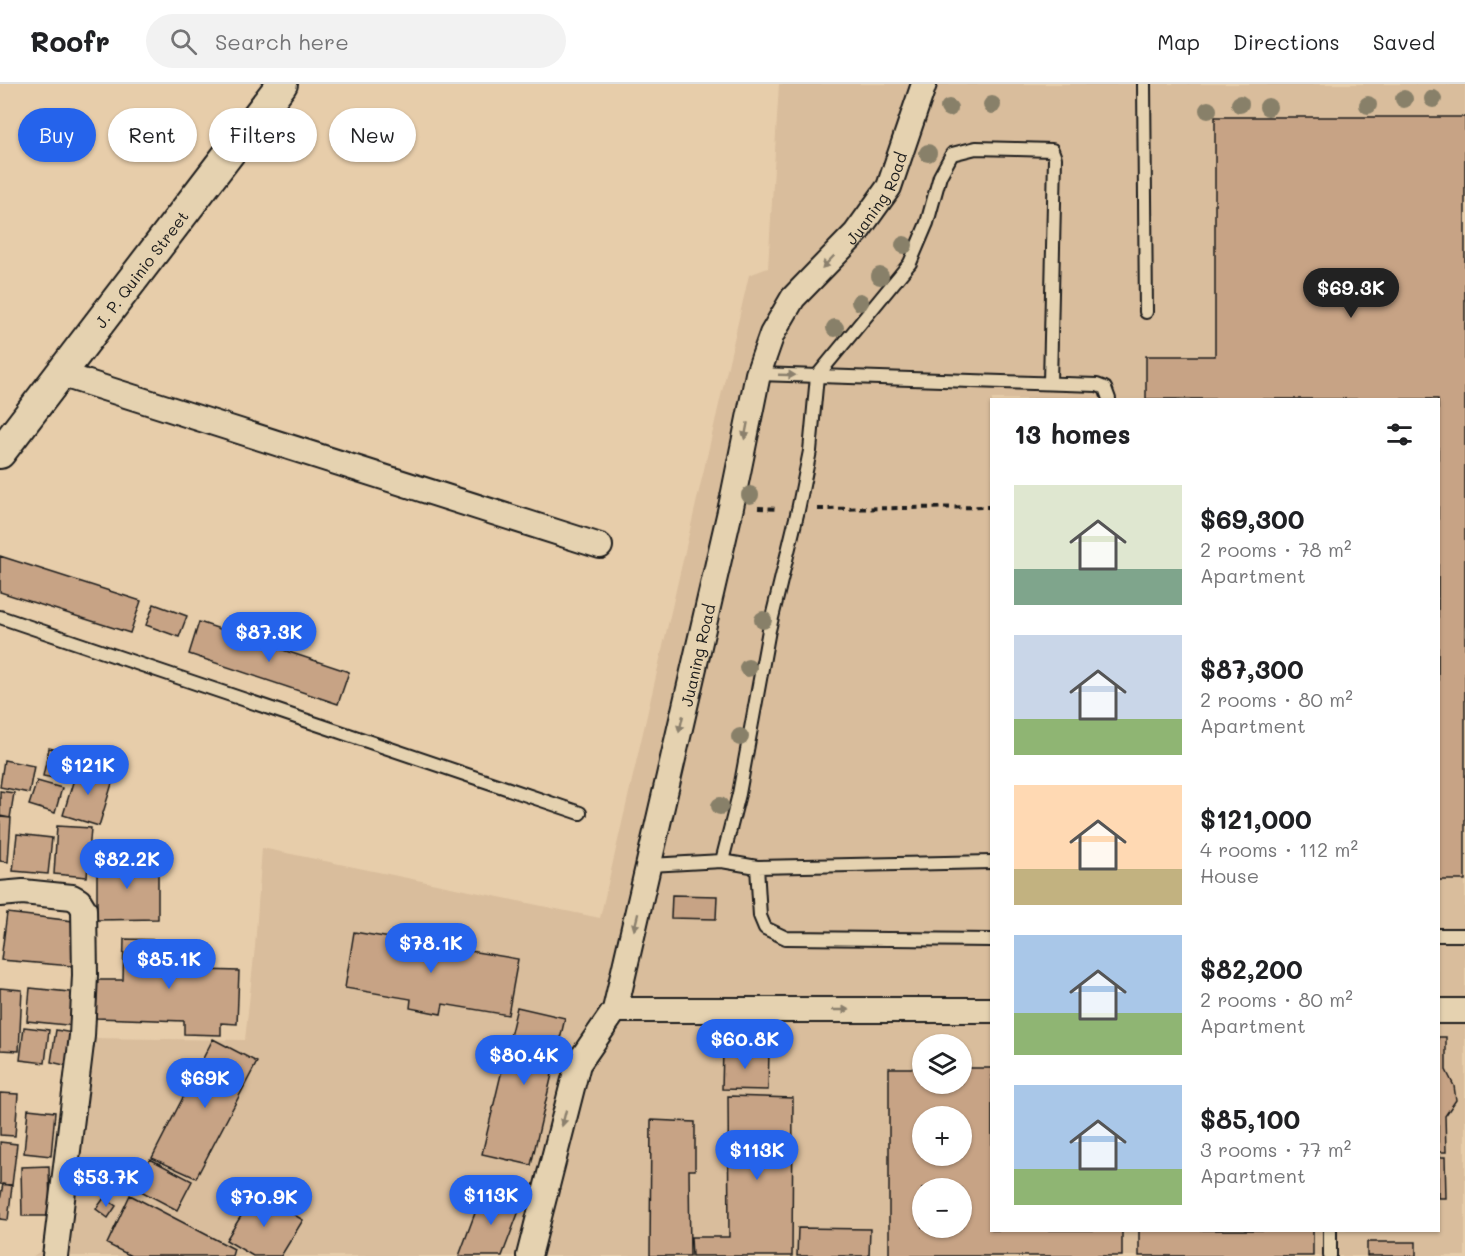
<!DOCTYPE html>
<meta charset="utf-8">
<style>
body{margin:0;font-family:Mali,sans-serif;background:#f2f2f2;color:#202124;height:100vh;display:flex;flex-direction:column;font-size:22px;white-space:nowrap}
*{box-sizing:border-box;margin:0}
p{font-size:20px;color:#757577}
.icon{flex:none;width:33px;height:33px;fill:none;stroke:currentColor;stroke-width:2;stroke-linecap:round;stroke-linejoin:round}
.map{position:relative;flex:1;overflow:hidden}
.sheet{position:absolute;left:990px;top:314px;width:450px;height:834px;display:flex;flex-direction:column;background:#fff;border-radius:0px;box-shadow:0 2px 4px #0004}
.sheet>*{flex:none}
.hud{position:absolute;left:18px;top:24px;width:570px;height:54px;display:flex;gap:12px}
.fabs{position:absolute;left:912px;top:950px;display:grid;gap:12px}
.fabs a{display:grid;place-items:center;width:60px;height:60px;border-radius:50%;background:#fff;box-shadow:0 2px 4px #0004;font-size:30px}
.price{position:absolute;translate:-50% -51px;padding:0 14px;border-radius:21px;background:#2563eb;color:#fff;font-size:20px;line-height:39px;filter:drop-shadow(0 2px 3px #0008)}
.price::after{content:'';position:absolute;left:50%;top:36px;width:18px;height:14px;margin-left:-9px;background:inherit;clip-path:polygon(0 0,100% 0,50% 100%)}
.price.active{background:#222;color:#fff}
ul{padding:0;list-style:none}
li{display:flex;align-items:center;gap:18px;height:150px;padding:0 24px}
li span{display:grid;place-items:center;flex:none;width:168px;height:120px;border-radius:0px;color:#555}
li>.icon{margin-inline-start:auto}
span .icon{width:72px;height:72px;fill:#fffc;stroke-width:1}
li b{font-size:26px}
h2{display:flex;justify-content:space-between;align-items:center;height:72px;padding:0 24px;font-size:26px}
.pill{padding:0 21px;border-radius:27px;background:#fff;box-shadow:0 2px 4px #0004;font-size:21px;line-height:54px}
.pill.active{background:#2563eb;color:#fff}
header{display:flex;align-items:center;gap:36px;box-sizing:border-box;height:84px;padding:0 30px;background:#fff;border-bottom:2px solid #e0e0e0}
header strong{font-size:28px}
nav{display:flex;gap:33px;margin-inline-start:auto;font-size:21px}
.search{width:420px;height:54px;background:#f2f2f2;display:flex;align-items:center;gap:15px;box-sizing:border-box;padding:0 21px;border-radius:33px;color:#757577;font-size:22px}
.map>svg:first-child{display:block}
.built{fill:#d9bd9c;fill-rule:evenodd}
.building{fill:#c7a385;stroke:#1c1c1c;stroke-width:1.5;fill-rule:evenodd}
.lines{fill:none;stroke-linecap:round;stroke-linejoin:round}
.service-casing{stroke:#1c1c1c;stroke-width:16}
.minor-casing{stroke:#1c1c1c;stroke-width:28}
.tertiary-casing{stroke:#1c1c1c;stroke-width:34}
.path{stroke:#1c1c1c;stroke-width:4;stroke-dasharray:6 4.5;stroke-linecap:butt}
.service{stroke:#e5d2b0;stroke-width:12}
.minor{stroke:#e5d2b0;stroke-width:24}
.tertiary{stroke:#e5d2b0;stroke-width:30}
.tree{fill:#888069}
.oneway{fill:#8b806d}
.labels{text-anchor:middle;dominant-baseline:central;stroke-width:4.5;stroke-linejoin:round;paint-order:stroke}
.street-label{font-size:16px;fill:#1c1c1c;stroke:#e5d2b0}
</style>
<header>
<strong>Roofr</strong>
<div class="search"><svg class="icon" aria-label="search" viewBox="0 0 24 24"><circle cx="10" cy="10" r="6"/><path d="M15 15l6 6"/></svg>Search here</div>
<nav><a>Map</a><a>Directions</a><a>Saved</a></nav>
</header>
<div class="map">
<svg width="1465" height="1172" viewBox="0 0 1465 1172">
<rect width="100%" height="100%" fill="#e7cdaa"/>
<filter id="ink" filterUnits="userSpaceOnUse"><feTurbulence type="fractalNoise" baseFrequency=".0167" numOctaves="2"/><feDisplacementMap in="SourceGraphic" scale="12" xChannelSelector="R" yChannelSelector="G"/><feConvolveMatrix kernelMatrix="1 2 1 2 8 2 1 2 1" color-interpolation-filters="sRGB"/></filter>
<g filter="url(#ink)">
<!-- built -->
<path class="built" d="M 779,0 L 1465,0 L 1465,1172 L 33,1172 L 64,1153 L 88,954 L 245,956 L 255,863 L 262,764 L 600,834 L 749,191 L 768,184 ZM 992,315 L 1438,315 L 1438,1146 L 992,1146 ZM 922,960 L 962,960 L 962,999 L 922,999 ZM 922,1032 L 962,1032 L 962,1071 L 922,1071 ZM 922,1104 L 962,1104 L 962,1143 L 922,1143 Z"/>
<!-- building -->
<path class="building" d="M 1215,33 L 1465,33 L 1465,796 L 1438,796 L 1438,315 L 1146,315 L 1146,272 L 1215,272 Z
M 0,472 L 141,517 L 130,549 L 0,508 Z
M 154,520 L 187,532 L 179,553 L 146,541 Z
M 199,538 L 349,588 L 338,620 L 189,570 Z
M 49,664 L 75,670 L 68,697 L 43,692 Z
M 4,676 L 34,682 L 29,709 L 0,703 Z
M 78,682 L 114,693 L 99,742 L 63,731 Z
M 37,697 L 62,704 L 55,729 L 29,721 Z
M 0,707 L 14,709 L 10,734 L 0,732 Z
M 0,733 L 11,734 L 8,778 L 0,777 Z
M 57,742 L 91,744 L 87,793 L 54,790 Z
M 17,750 L 52,754 L 48,790 L 13,787 Z
M 97,777 L 158,777 L 158,835 L 97,836 Z
M 672,811 L 717,812 L 716,835 L 671,834 Z
M 7,829 L 73,837 L 72,882 L 1,876 Z
M 354,848 L 518,875 L 508,931 L 443,920 L 441,930 L 410,924 L 411,915 L 345,904 Z
M 124,855 L 165,856 L 165,870 L 203,872 L 203,886 L 239,887 L 237,940 L 221,939 L 221,951 L 184,950 L 184,937 L 96,934 L 97,896 L 123,896 Z
M 0,904 L 22,906 L 19,967 L 0,966 Z
M 30,904 L 79,909 L 76,942 L 27,937 Z
M 517,923 L 565,934 L 531,1081 L 482,1070 Z
M 24,943 L 49,946 L 45,979 L 20,976 Z
M 56,946 L 78,950 L 73,983 L 51,978 Z
M 1438,953 L 1446,953 L 1446,986 L 1454,1002 L 1456,1016 L 1445,1032 L 1446,1068 L 1438,1068 Z
M 213,955 L 257,978 L 196,1094 L 152,1074 Z
M 723,966 L 769,967 L 768,1006 L 722,1005 Z
M 889,984 L 922,984 L 922,999 L 962,999 L 962,984 L 992,984 L 992,1146 L 1122,1146 L 1122,1172 L 889,1172 ZM 922,1032 L 962,1032 L 962,1071 L 922,1071 ZM 922,1104 L 962,1104 L 962,1143 L 922,1143 Z
M 0,1009 L 18,1010 L 15,1052 L 0,1051 Z
M 728,1012 L 793,1014 L 792,1172 L 692,1172 L 691,1153 L 729,1153 Z
M 28,1025 L 55,1028 L 51,1072 L 24,1069 Z
M 651,1036 L 695,1038 L 695,1086 L 689,1086 L 690,1172 L 650,1172 Z
M 0,1058 L 17,1060 L 12,1101 L 0,1100 Z
M 1438,1073 L 1445,1073 L 1446,1114 L 1438,1114 Z
M 150,1075 L 192,1097 L 177,1126 L 135,1104 Z
M 49,1082 L 50,1132 L 22,1132 L 21,1083 Z
M 3,1100 L 12,1102 L 8,1136 L 0,1135 L 0,1116 Z
M 484,1105 L 522,1119 L 502,1172 L 459,1172 Z
M 256,1108 L 303,1136 L 281,1172 L 253,1172 L 226,1156 Z
M 130,1111 L 234,1165 L 232,1172 L 131,1172 L 107,1160 Z
M 104,1114 L 116,1122 L 108,1134 L 96,1125 Z
M 798,1144 L 870,1145 L 869,1172 L 797,1172 Z
M 1139,1146 L 1313,1146 L 1313,1172 L 1139,1172 Z
M 1367,1158 L 1416,1158 L 1416,1172 L 1367,1172 Z"/>
<g class="lines">
<defs>
<path id="service" d="M 1144,0 L 1146,228
M 758,290 L 1097,301 L 1105,304 L 1109,315
M 0,533 L 580,729
M 722,777 L 739,710 L 769,546 L 798,426 L 810,367 L 817,292 L 910,179 L 927,139 L 940,92 L 952,70 L 976,64 L 1052,66 L 1055,74 L 1050,299
M 650,781 L 722,777 L 757,783 L 992,778
M 757,783 L 760,832 L 765,844 L 786,854 L 992,856
M 1438,851 L 1465,851
M 1330,1146 L 1330,1172"/>
<g id="minor">
<path d="M 60,290 L 600,462"/>
<path d="M 0,810 L 23,808 L 72,813 L 79,817 L 84,825 L 85,891 L 82,952 L 55,1172"/>
<path d="M 615,926 L 992,926"/>
<path d="M 1438,927 L 1465,927"/>
<path id="s1" d="M 529,1172 L 578,980 L 615,926 L 731,423 L 758,290 L 772,250 L 793,214 L 856,149 L 889,103 L 924,0"/>
</g>
<g id="tertiary">
<path id="s2" d="M 0,369 L 282,0"/>
</g>
</defs>
<!-- service casing -->
<use href="#service" class="service-casing"/>
<!-- minor casing -->
<use href="#minor" class="minor-casing"/>
<!-- tertiary casing -->
<use href="#tertiary" class="tertiary-casing"/>
<!-- path -->
<path class="path" d="M 758,424 L 778,425
M 818,425 L 992,423"/>
<!-- service -->
<use href="#service" class="service"/>
<!-- minor -->
<use href="#minor" class="minor"/>
<!-- tertiary -->
<use href="#tertiary" class="tertiary"/>
</g>
<!-- trees -->
<g class="tree">
<circle cx="1404" cy="15" r="9"/>
<circle cx="1433" cy="15" r="9"/>
<circle cx="1240" cy="20" r="9"/>
<circle cx="992" cy="21" r="9"/>
<circle cx="1368" cy="21" r="9"/>
<circle cx="1268" cy="23" r="9"/>
<circle cx="949" cy="24" r="9"/>
<circle cx="1208" cy="26" r="9"/>
<circle cx="928" cy="69" r="9"/>
<circle cx="904" cy="161" r="9"/>
<circle cx="880" cy="192" r="9"/>
<circle cx="860" cy="218" r="9"/>
<circle cx="835" cy="244" r="9"/>
<circle cx="750" cy="411" r="9"/>
<circle cx="763" cy="536" r="9"/>
<circle cx="748" cy="584" r="9"/>
<circle cx="740" cy="653" r="9"/>
<circle cx="720" cy="722" r="9"/>
</g>
<!-- one-way arrows -->
<defs><path id="oneway-solid" d="M-6-.8H1V-3.2L6.5 0L1 3.2V.8H-6Z" transform="scale(1.5)"/></defs>
<g class="oneway">
<use href="#oneway-solid" transform="translate(828 178) rotate(134)"/>
<use href="#oneway-solid" transform="translate(787 291) rotate(2)"/>
<use href="#oneway-solid" transform="translate(746 347) rotate(101)"/>
<use href="#oneway-solid" transform="translate(681 640) rotate(103)"/>
<use href="#oneway-solid" transform="translate(636 838) rotate(104)"/>
<use href="#oneway-solid" transform="translate(841 926)"/>
<use href="#oneway-solid" transform="translate(564 1034) rotate(104)"/>
</g>
</g>
<g class="labels">
<!-- street labels -->
<g class="street-label">
<text stroke="none"><textPath href="#s1" startOffset="1131">Juaning Road</textPath></text>
<text stroke="none"><textPath href="#s2" startOffset="232">J. P. Quinio Street</textPath></text>
<text stroke="none"><textPath href="#s1" startOffset="628">Juaning Road</textPath></text>
</g>
</g>
</svg>
<div class="fabs">
<a><svg class="icon" aria-label="layers" viewBox="0 0 24 24"><path d="M12 4l9 5-9 5-9-5zM3 14l9 5 9-5"/></svg></a>
<a>+</a>
<a>−</a>
</div>
<b class="price active" style="left:1351px;top:235px">$69.3K</b>
<b class="price" style="left:269px;top:579px">$87.3K</b>
<b class="price" style="left:88px;top:712px">$121K</b>
<b class="price" style="left:127px;top:806px">$82.2K</b>
<b class="price" style="left:431px;top:890px">$78.1K</b>
<b class="price" style="left:169px;top:906px">$85.1K</b>
<b class="price" style="left:745px;top:986px">$60.8K</b>
<b class="price" style="left:524px;top:1002px">$80.4K</b>
<b class="price" style="left:205px;top:1025px">$69K</b>
<b class="price" style="left:757px;top:1097px">$113K</b>
<b class="price" style="left:106px;top:1124px">$53.7K</b>
<b class="price" style="left:491px;top:1142px">$113K</b>
<b class="price" style="left:264px;top:1144px">$70.9K</b>
<div class="hud">
<a class="pill active">Buy</a>
<a class="pill">Rent</a>
<a class="pill">Filters</a>
<a class="pill">New</a>
</div>
<section class="sheet">
<h2>13 homes<svg class="icon" aria-label="filters" viewBox="0 0 24 24"><path d="M4 7h16M4 17h16"/><circle cx="9" cy="7" r="2"/><circle cx="15" cy="17" r="2"/></svg></h2>
<ul>
<li><span style="background:linear-gradient(#dfe7d0 70%,#7fa58c 0)"><svg class="icon" aria-label="home" viewBox="0 0 24 24"><path d="M3 11l9-7 9 7M6 9v11h12V9"/></svg></span><div><b>$69,300</b><p>2 rooms · 78 m²</p><p>Apartment</p></div></li>
<li><span style="background:linear-gradient(#c9d6e8 70%,#8fb573 0)"><svg class="icon" aria-label="home" viewBox="0 0 24 24"><path d="M3 11l9-7 9 7M6 9v11h12V9"/></svg></span><div><b>$87,300</b><p>2 rooms · 80 m²</p><p>Apartment</p></div></li>
<li><span style="background:linear-gradient(#ffd9b3 70%,#c2b280 0)"><svg class="icon" aria-label="home" viewBox="0 0 24 24"><path d="M3 11l9-7 9 7M6 9v11h12V9"/></svg></span><div><b>$121,000</b><p>4 rooms · 112 m²</p><p>House</p></div></li>
<li><span style="background:linear-gradient(#a9c7e8 65%,#8fb573 0)"><svg class="icon" aria-label="home" viewBox="0 0 24 24"><path d="M3 11l9-7 9 7M6 9v11h12V9"/></svg></span><div><b>$82,200</b><p>2 rooms · 80 m²</p><p>Apartment</p></div></li>
<li><span style="background:linear-gradient(#a9c7e8 70%,#8fb573 0)"><svg class="icon" aria-label="home" viewBox="0 0 24 24"><path d="M3 11l9-7 9 7M6 9v11h12V9"/></svg></span><div><b>$85,100</b><p>3 rooms · 77 m²</p><p>Apartment</p></div></li>
</ul>
</section>
</div>
